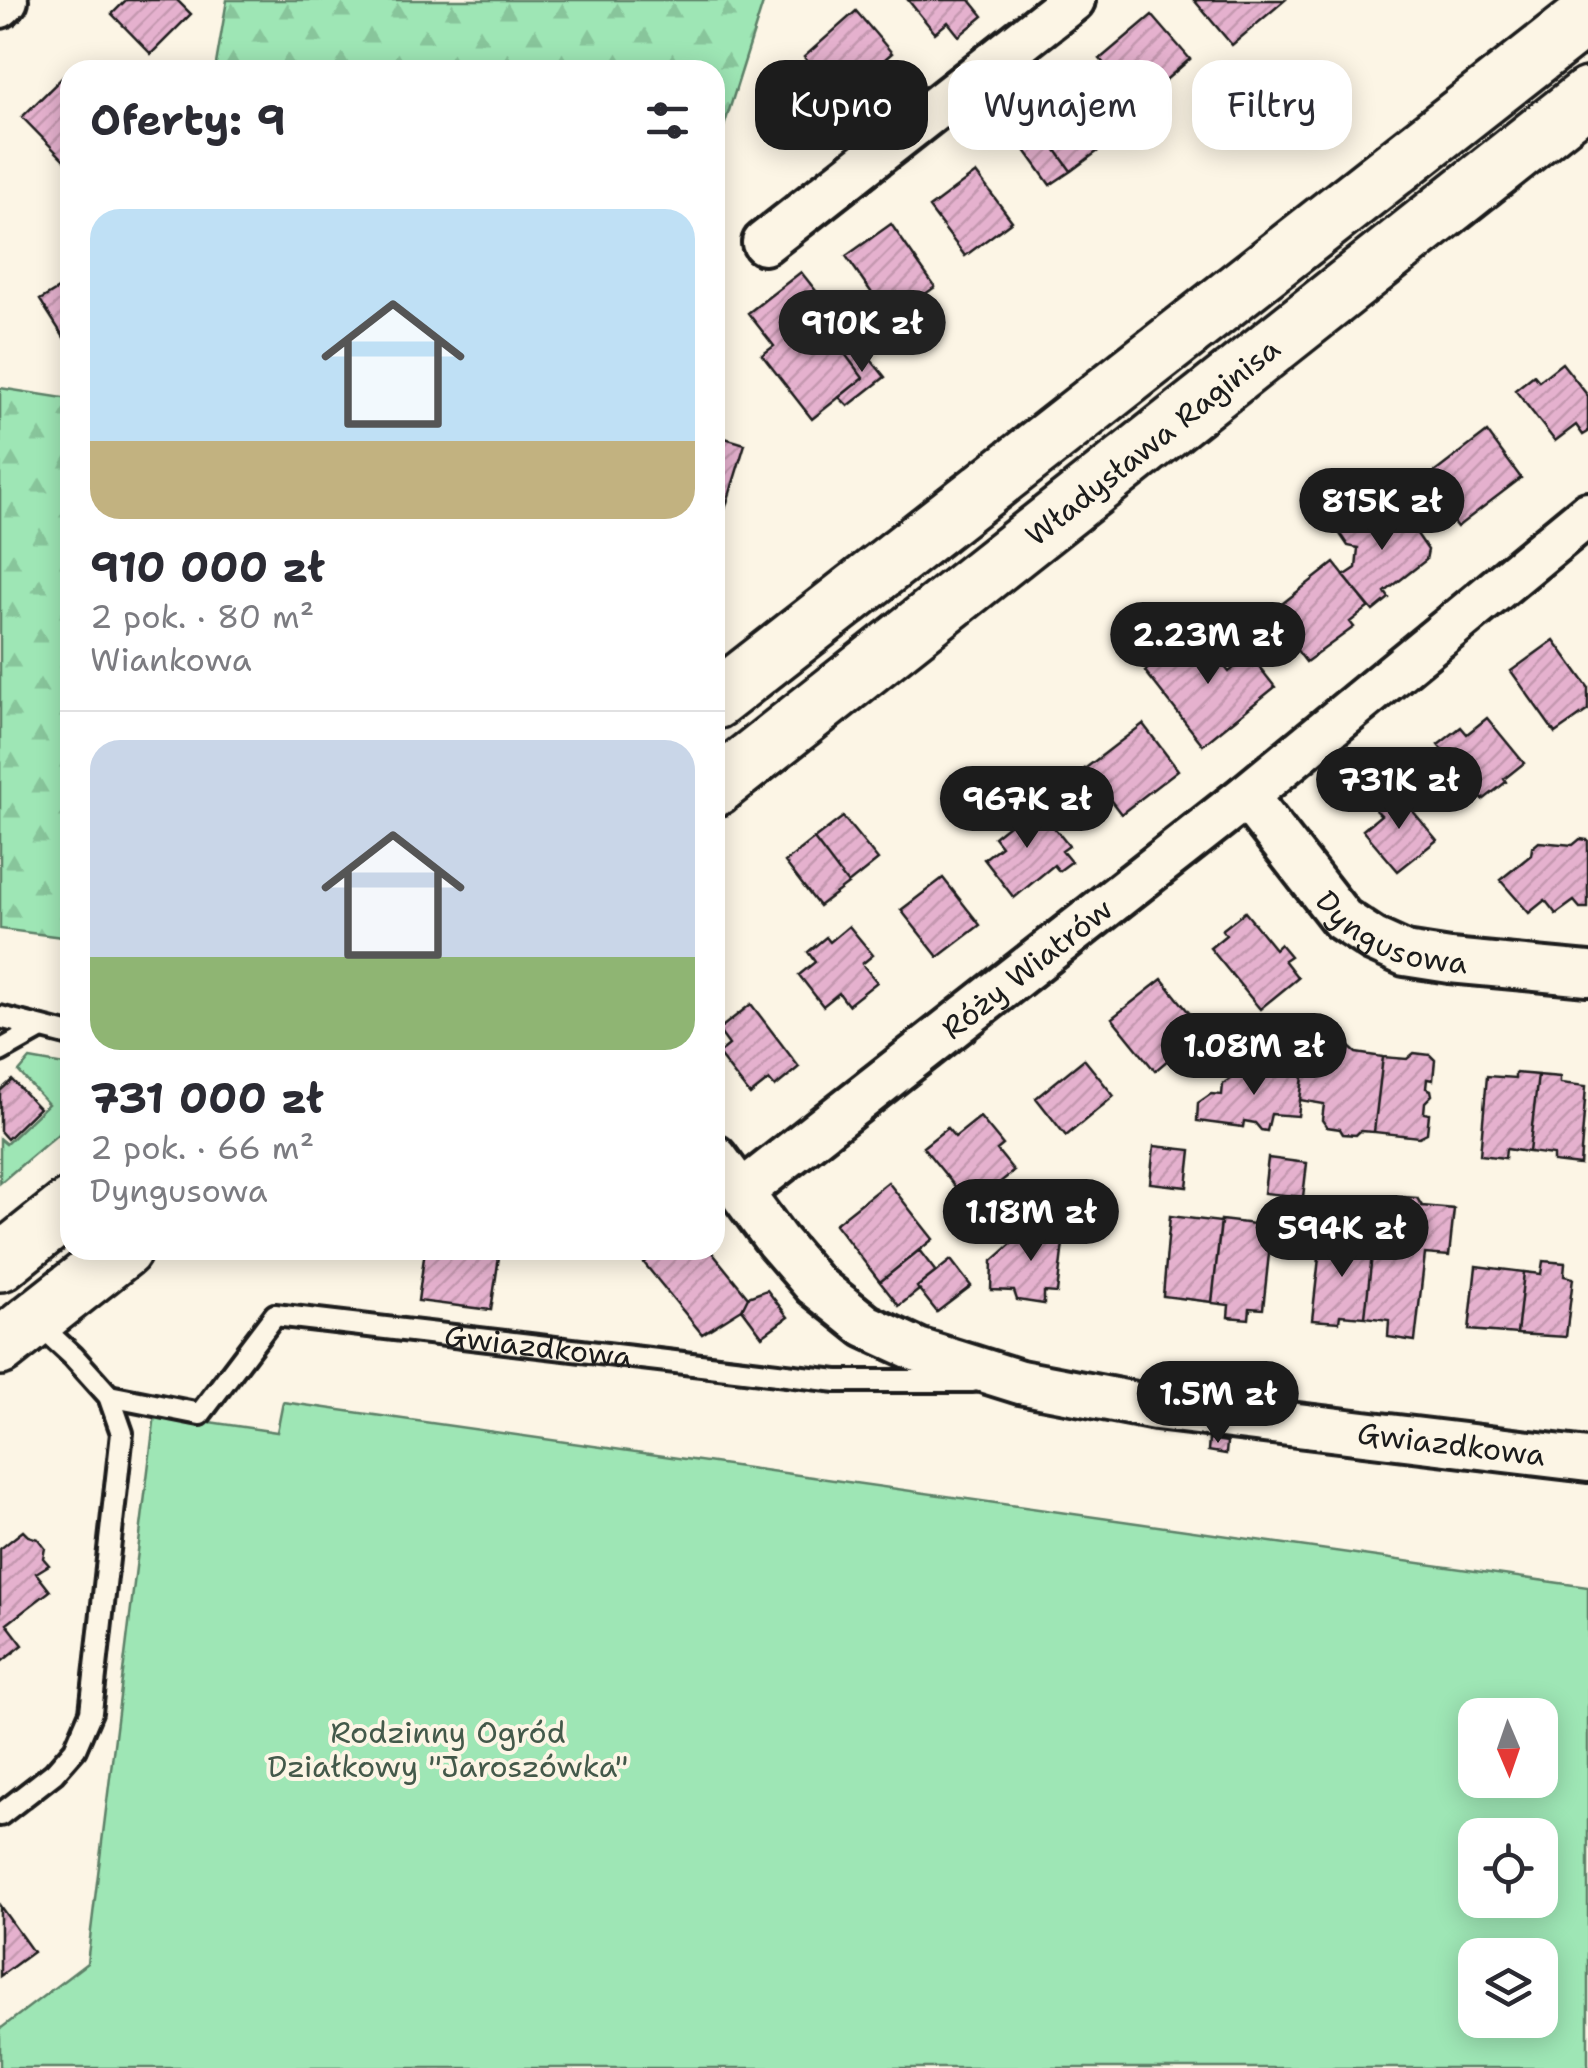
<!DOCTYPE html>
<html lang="pl">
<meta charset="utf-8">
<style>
body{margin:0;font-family:"Shantell Sans",sans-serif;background:#f7f7f7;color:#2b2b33;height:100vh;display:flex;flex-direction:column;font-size:38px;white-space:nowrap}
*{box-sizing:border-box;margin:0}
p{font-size:32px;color:#7c7c81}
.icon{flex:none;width:55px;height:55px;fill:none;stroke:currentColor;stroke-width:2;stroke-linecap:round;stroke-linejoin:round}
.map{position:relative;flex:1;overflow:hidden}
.drawer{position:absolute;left:60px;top:60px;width:665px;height:1200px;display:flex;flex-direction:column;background:#fff;border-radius:30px;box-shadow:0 5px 25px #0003}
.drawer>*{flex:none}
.banner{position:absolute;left:755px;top:60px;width:682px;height:90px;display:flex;gap:20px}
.needle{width:65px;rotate:178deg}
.controls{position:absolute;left:1458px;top:1698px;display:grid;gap:20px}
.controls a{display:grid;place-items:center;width:100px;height:100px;border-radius:20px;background:#fff;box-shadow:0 5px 25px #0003;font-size:50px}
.price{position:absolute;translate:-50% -85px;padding:0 22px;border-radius:35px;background:#1c1c1c;color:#fff;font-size:32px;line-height:65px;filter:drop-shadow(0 2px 5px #0008)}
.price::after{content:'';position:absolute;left:50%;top:60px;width:30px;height:22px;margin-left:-15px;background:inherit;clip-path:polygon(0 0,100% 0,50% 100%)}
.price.selected{background:#222;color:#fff}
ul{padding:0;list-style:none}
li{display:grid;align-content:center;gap:20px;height:530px;padding:0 30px}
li+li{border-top:2px solid #e1e1e2}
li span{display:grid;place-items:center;height:310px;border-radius:30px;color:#555}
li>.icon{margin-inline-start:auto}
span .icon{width:180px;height:180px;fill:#fffc;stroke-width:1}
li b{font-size:42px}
h2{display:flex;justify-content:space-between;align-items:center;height:120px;padding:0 30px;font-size:42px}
.tag{padding:0 35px;border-radius:30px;background:#fff;box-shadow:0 5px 25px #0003;font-size:35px;line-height:90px}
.tag.selected{background:#1c1c1c;color:#fff}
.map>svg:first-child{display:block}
.green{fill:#9ee6b5;stroke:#5d8168;stroke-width:2.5;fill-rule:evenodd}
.forest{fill:url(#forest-firs);stroke:#5d8168;stroke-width:2.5}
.building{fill:url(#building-hatch);stroke:#1c1c1c;stroke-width:2.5}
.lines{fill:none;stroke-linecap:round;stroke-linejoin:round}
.lane-casing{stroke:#1c1c1c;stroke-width:28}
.street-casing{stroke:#1c1c1c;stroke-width:50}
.secondary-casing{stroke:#1c1c1c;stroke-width:62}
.lane{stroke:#fcf5e5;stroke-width:20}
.street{stroke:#fcf5e5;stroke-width:42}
.secondary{stroke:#fcf5e5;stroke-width:55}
.labels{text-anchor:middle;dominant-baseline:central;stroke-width:8;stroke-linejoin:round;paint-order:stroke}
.street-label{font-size:30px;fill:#1c1c1c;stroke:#fcf5e5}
.park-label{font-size:30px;fill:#43594a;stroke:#fcf5e5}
</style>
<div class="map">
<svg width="1588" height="2068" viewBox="0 0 1588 2068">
<defs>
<pattern id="forest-firs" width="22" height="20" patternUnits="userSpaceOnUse" patternTransform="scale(2.5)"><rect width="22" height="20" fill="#9ee6b5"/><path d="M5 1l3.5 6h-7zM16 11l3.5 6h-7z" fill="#88c59b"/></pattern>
<pattern id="building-hatch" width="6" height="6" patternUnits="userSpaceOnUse" patternTransform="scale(2.5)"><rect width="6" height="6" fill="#e5b1ce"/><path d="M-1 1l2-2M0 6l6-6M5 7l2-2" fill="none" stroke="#c498b0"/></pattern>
</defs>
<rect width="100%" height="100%" fill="#fcf5e5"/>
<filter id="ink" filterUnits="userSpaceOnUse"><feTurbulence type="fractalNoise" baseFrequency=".01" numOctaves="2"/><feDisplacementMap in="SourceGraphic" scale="20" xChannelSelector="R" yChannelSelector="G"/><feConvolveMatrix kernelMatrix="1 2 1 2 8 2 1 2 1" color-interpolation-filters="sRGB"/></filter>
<g filter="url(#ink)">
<!-- green -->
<path class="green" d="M 30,1059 L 70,1066 L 70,1124 L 0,1183 L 0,1139 L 6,1144 L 48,1104 L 19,1072 Z
M 283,1402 L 1588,1587 L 1588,2068 L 0,2068 L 0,2029 L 87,1963 L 155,1414 L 277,1432 ZM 1475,1715 L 1540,1715 L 1540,1780 L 1475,1780 ZM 1475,1835 L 1540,1835 L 1540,1900 L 1475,1900 ZM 1475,1955 L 1540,1955 L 1540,2020 L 1475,2020 Z"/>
<!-- forest -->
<path class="forest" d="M 227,0 L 764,0 L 715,155 L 715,70 L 215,70 Z
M 0,388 L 70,399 L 70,938 L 0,929 Z"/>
<!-- building -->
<path class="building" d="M 126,0 L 177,0 L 191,14 L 151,54 L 112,14 Z
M 908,0 L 970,0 L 983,16 L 959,36 L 948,22 L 935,33 Z
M 1194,0 L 1285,0 L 1232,45 Z
M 856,11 L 892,53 L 870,72 L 878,82 L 848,108 L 804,57 Z
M 1152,15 L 1190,59 L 1138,104 L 1100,59 Z
M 73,67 L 76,70 L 70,70 L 70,162 L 68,164 L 22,117 Z
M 1071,90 L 1109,143 L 1071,171 L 1033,118 Z
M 1045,102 L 1049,106 L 1033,118 L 1071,171 L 1050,185 L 1009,128 Z
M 976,173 L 1012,221 L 965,256 L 929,208 Z
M 891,224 L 935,287 L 890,319 L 846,256 Z
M 801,272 L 858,344 L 845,354 L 863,378 L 812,419 L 762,355 L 774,346 L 748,313 Z
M 70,282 L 70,347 L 40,300 Z
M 858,344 L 885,377 L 848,406 L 839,397 L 863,378 L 845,354 Z
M 1562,363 L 1588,396 L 1588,432 L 1583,435 L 1576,425 L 1555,441 L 1515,390 L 1534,375 L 1539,381 Z
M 1487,432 L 1521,478 L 1457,527 L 1422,482 Z
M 715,435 L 745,444 L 715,542 Z
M 1365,502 L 1395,506 L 1393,524 L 1411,525 L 1428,550 L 1426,560 L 1385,592 L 1389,598 L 1373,611 L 1344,576 L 1356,568 L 1358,548 L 1348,546 L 1340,534 L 1354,522 L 1362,522 Z
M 1334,563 L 1369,607 L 1350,622 L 1354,627 L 1306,662 L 1269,614 Z
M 1196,631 L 1229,672 L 1250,655 L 1275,687 L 1203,745 L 1145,671 Z
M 1554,640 L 1588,687 L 1588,710 L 1555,733 L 1511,671 Z
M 1487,718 L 1524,763 L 1504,779 L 1506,782 L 1483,800 L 1438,745 L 1461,727 L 1467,734 Z
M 1143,724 L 1178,770 L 1121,814 L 1102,789 L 1094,795 L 1078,774 Z
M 1397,792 L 1437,840 L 1398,871 L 1363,830 L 1381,815 L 1376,810 Z
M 1035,804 L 1069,846 L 1062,851 L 1071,862 L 1059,871 L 1054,865 L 1014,898 L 984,859 L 1001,846 L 994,837 Z
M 843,817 L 878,860 L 848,884 L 814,839 Z
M 814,839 L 848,884 L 819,906 L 785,862 Z
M 1580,839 L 1588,840 L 1588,908 L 1580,908 L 1574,901 L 1556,914 L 1545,900 L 1529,913 L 1500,880 L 1531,855 L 1532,848 L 1539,842 L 1573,845 Z
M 943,878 L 980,925 L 938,957 L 901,910 Z
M 1245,912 L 1275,949 L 1280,944 L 1290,956 L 1284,960 L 1298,978 L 1260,1009 L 1210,948 L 1226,935 L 1222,930 Z
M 849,926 L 873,955 L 862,964 L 877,982 L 848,1005 L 839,993 L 823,1006 L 799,975 L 815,962 L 808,952 L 826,937 L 830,942 Z
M 1162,979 L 1203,1030 L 1155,1071 L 1112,1018 Z
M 751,1004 L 799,1067 L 775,1087 L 769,1080 L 750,1095 L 718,1054 L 729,1045 L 718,1030 Z
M 1324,1043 L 1348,1046 L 1356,1053 L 1383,1057 L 1374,1132 L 1360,1131 L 1356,1135 L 1343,1134 L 1340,1129 L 1327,1127 L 1322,1120 L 1324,1104 L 1300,1100 L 1306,1052 L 1322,1054 Z
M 1414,1053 L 1430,1055 L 1435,1060 L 1433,1080 L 1427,1079 L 1426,1088 L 1431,1090 L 1432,1095 L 1425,1102 L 1424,1113 L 1429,1114 L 1427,1133 L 1419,1137 L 1374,1132 L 1383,1057 L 1407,1059 Z
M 1084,1059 L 1114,1096 L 1066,1136 L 1036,1098 Z
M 1277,1066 L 1304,1070 L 1298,1116 L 1271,1114 L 1267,1131 L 1261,1130 L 1255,1123 L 1244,1121 L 1243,1127 L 1197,1121 L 1198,1103 L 1211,1094 L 1222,1095 L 1223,1084 L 1243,1069 L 1276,1073 Z
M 1515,1073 L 1538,1075 L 1529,1152 L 1506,1149 L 1505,1158 L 1480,1155 L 1487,1076 L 1515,1078 Z
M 1538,1075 L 1560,1077 L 1560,1083 L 1586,1086 L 1580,1165 L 1553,1162 L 1553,1155 L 1529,1152 Z
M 12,1080 L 39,1108 L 7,1139 L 0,1131 L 0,1091 Z
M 980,1117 L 1003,1145 L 997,1150 L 1014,1171 L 988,1192 L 991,1197 L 974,1210 L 923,1147 L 947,1128 L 955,1137 Z
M 1154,1146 L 1191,1150 L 1187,1187 L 1150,1183 Z
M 1268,1158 L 1307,1163 L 1303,1197 L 1264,1193 Z
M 888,1182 L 933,1239 L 880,1282 L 835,1224 Z
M 1403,1197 L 1417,1198 L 1422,1206 L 1454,1209 L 1449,1256 L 1425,1254 L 1415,1341 L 1388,1337 L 1389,1320 L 1365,1317 L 1378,1202 L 1396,1203 Z
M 1170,1216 L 1221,1222 L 1212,1302 L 1163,1296 Z
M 1221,1220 L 1272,1226 L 1263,1309 L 1250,1308 L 1249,1319 L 1228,1317 L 1229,1305 L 1212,1303 Z
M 1037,1221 L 1065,1227 L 1057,1293 L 1044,1292 L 1044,1304 L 1017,1300 L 1014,1291 L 991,1290 L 992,1261 Z
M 1340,1235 L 1352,1236 L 1351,1243 L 1373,1246 L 1365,1317 L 1340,1315 L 1339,1322 L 1312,1320 L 1321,1240 L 1339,1242 Z
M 425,1250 L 500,1250 L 491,1310 L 418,1301 Z
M 659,1250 L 710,1250 L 748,1297 L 742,1309 L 702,1334 L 644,1263 Z
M 919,1250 L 936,1272 L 917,1287 L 919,1290 L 899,1306 L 880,1282 Z
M 951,1260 L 971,1286 L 937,1312 L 917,1287 Z
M 1543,1261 L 1565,1263 L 1564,1276 L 1573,1278 L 1566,1337 L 1517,1334 L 1524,1272 L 1541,1274 Z
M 1476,1266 L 1524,1272 L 1517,1334 L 1469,1330 Z
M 767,1290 L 788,1317 L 762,1336 L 742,1309 L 748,1297 Z
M 1209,1439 L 1227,1442 L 1226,1454 L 1208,1451 Z
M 23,1531 L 28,1536 L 38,1539 L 45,1548 L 43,1558 L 49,1565 L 36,1573 L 50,1591 L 7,1624 L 23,1645 L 0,1663 L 0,1549 Z
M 0,1906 L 33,1952 L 0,1976 Z"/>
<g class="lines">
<defs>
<g id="lane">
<path d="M 0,1017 L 70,1035"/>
<path d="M 0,1051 L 41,1028"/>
<path id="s1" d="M 109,1396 L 200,1414 L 275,1315 L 837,1381 L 973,1381"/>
<path d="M 0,1815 L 54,1773 L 75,1749 L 91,1712 L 122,1433 L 109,1396 L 73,1356 L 37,1323"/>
</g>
<g id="street">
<path d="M 0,6 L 6,0"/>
<path d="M 764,243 L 1073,0"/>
<path id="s2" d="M 1246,796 L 1342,919 L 1374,940 L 1405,954 L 1450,961 L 1588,974"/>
<path id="s3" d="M 715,1157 L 777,1241 L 815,1285 L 866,1326 L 918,1350 L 1020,1382 L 1156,1408 L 1588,1460"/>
<path id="s4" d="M 742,1192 L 1246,796 L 1588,514"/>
</g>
<g id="secondary">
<path d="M 715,701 L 1588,16"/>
<path id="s5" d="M 715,788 L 1588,96"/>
<path d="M 0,1263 L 70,1207"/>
<path d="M 0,1347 L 123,1250"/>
</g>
</defs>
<!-- lane casing -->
<use href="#lane" class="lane-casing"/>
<!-- street casing -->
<use href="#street" class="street-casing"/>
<!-- secondary casing -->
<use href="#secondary" class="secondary-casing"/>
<!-- lane -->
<use href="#lane" class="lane"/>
<!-- street -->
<use href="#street" class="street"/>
<!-- secondary -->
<use href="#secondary" class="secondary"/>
</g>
</g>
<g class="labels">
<!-- street labels -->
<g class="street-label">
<text stroke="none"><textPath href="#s5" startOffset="558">Władysława Raginisa</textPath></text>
<text stroke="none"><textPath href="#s2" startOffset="208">Dyngusowa</textPath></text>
<text stroke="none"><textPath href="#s4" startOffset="362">Róży Wiatrów</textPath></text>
<text stroke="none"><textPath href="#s1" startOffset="482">Gwiazdkowa</textPath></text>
<text stroke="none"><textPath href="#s3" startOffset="828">Gwiazdkowa</textPath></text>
</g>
<!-- park labels -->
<g class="park-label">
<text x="448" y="1732">Rodzinny Ogród<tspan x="448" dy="34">Działkowy "Jaroszówka"</tspan></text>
</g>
</g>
</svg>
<div class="controls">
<a><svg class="needle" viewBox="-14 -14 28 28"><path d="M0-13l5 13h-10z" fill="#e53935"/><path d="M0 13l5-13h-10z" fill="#7c7c81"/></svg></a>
<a><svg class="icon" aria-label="locate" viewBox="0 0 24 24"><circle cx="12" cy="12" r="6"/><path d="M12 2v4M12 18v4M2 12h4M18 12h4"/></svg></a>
<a><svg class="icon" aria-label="layers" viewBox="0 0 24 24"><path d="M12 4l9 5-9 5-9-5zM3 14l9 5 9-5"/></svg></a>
</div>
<b class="price selected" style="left:862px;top:375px">910K zł</b>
<b class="price" style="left:1382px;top:553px">815K zł</b>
<b class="price" style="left:1208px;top:687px">2.23M zł</b>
<b class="price" style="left:1399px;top:832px">731K zł</b>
<b class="price" style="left:1027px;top:851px">967K zł</b>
<b class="price" style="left:1254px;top:1098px">1.08M zł</b>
<b class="price" style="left:1031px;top:1264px">1.18M zł</b>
<b class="price" style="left:1342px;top:1280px">594K zł</b>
<b class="price" style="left:1218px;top:1446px">1.5M zł</b>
<div class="banner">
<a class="tag selected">Kupno</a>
<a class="tag">Wynajem</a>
<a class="tag">Filtry</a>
</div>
<section class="drawer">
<h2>Oferty: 9<svg class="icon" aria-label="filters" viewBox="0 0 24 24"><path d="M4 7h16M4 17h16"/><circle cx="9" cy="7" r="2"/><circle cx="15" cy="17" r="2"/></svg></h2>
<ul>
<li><span style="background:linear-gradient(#bfe0f5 75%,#c2b280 0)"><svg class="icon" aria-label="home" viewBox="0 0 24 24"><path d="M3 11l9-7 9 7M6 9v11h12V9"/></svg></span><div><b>910 000 zł</b><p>2 pok. · 80 m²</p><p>Wiankowa</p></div></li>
<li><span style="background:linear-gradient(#c9d6e8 70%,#8fb573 0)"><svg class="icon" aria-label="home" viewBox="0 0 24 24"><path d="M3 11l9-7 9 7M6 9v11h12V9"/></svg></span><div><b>731 000 zł</b><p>2 pok. · 66 m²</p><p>Dyngusowa</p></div></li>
</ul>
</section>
</div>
